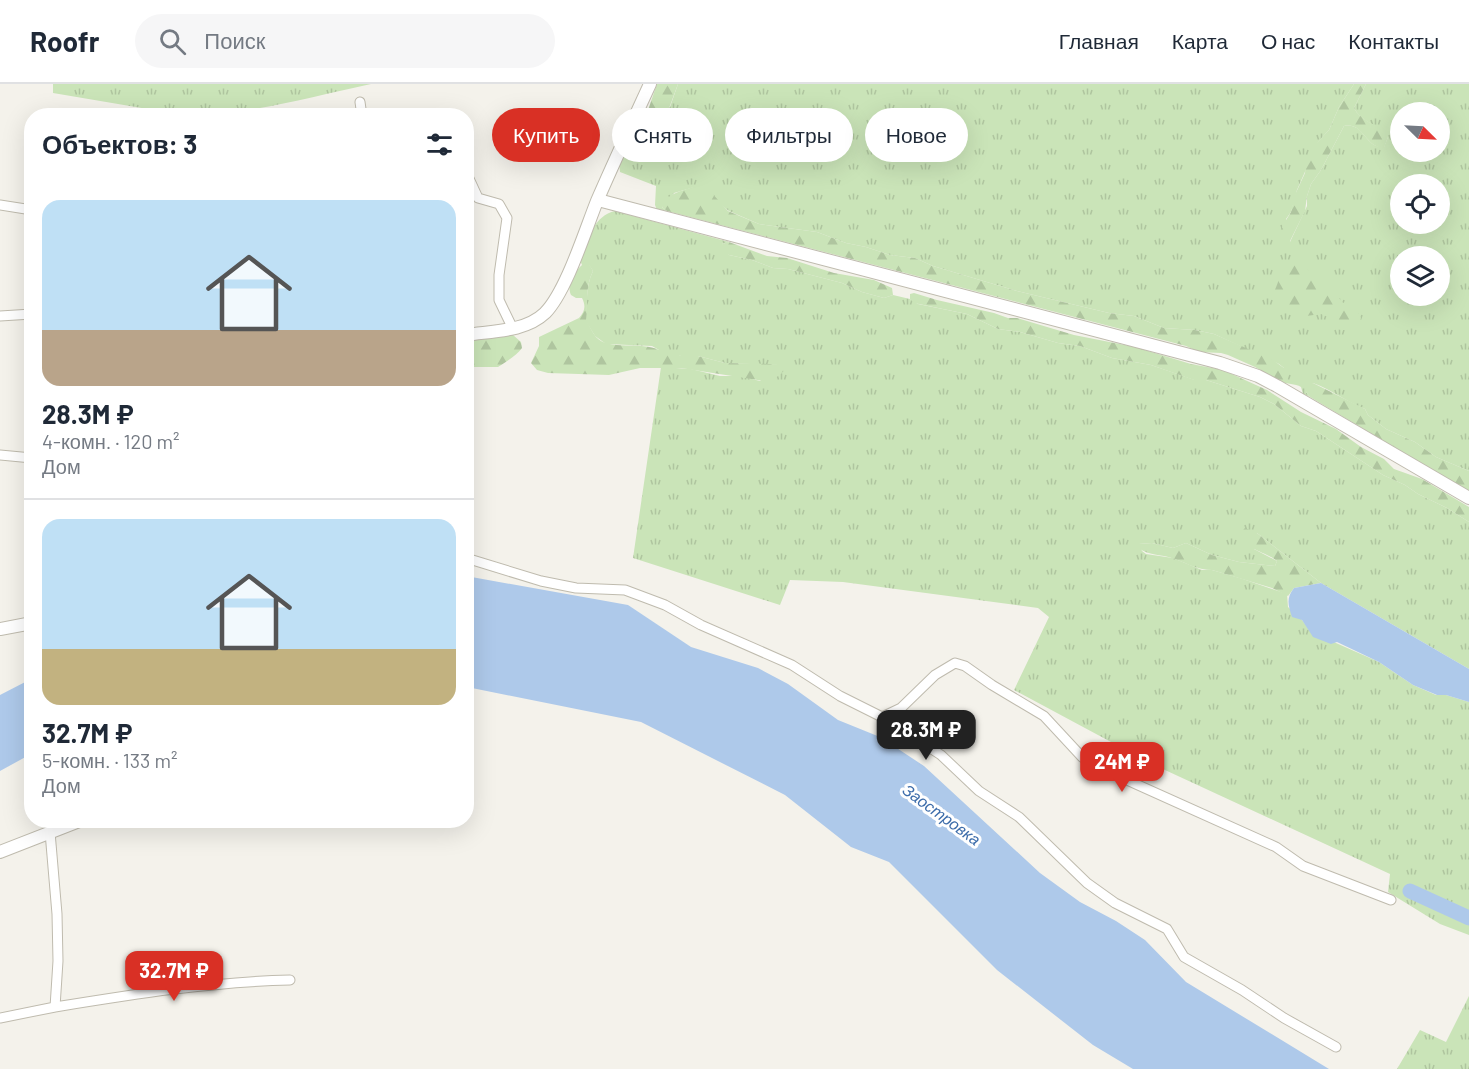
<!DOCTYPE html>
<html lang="ru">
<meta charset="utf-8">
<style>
body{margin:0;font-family:Barlow,sans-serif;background:#f6f6f7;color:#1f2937;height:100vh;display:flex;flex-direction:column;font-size:22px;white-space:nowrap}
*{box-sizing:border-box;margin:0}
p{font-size:20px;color:#747a83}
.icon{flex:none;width:33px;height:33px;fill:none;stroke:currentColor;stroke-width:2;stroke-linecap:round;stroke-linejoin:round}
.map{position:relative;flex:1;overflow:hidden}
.panel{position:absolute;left:24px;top:24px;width:450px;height:720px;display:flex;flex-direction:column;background:#fff;border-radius:24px;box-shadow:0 6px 24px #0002}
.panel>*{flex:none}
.banner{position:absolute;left:492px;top:24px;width:570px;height:54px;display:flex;gap:12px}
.needle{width:39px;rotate:114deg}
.tools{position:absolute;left:1390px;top:18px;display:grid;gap:12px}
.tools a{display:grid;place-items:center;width:60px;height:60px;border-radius:50%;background:#fff;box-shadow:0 6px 24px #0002;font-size:30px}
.price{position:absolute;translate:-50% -51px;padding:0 14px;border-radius:12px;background:#d93025;color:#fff;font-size:20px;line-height:39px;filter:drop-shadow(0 2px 3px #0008)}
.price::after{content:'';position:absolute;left:50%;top:36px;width:18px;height:14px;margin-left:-9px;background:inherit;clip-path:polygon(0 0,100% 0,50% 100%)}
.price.current{background:#222;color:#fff}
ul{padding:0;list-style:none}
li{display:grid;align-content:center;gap:12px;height:318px;padding:0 18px}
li+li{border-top:2px solid #e0e1e3}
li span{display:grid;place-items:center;height:186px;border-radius:18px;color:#555}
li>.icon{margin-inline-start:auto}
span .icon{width:108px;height:108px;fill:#fffc;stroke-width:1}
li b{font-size:26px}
h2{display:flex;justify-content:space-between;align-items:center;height:72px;padding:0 18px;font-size:26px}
.pill{padding:0 21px;border-radius:27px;background:#fff;box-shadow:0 6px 24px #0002;font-size:21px;line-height:54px}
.pill.current{background:#d93025;color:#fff}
header{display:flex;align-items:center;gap:36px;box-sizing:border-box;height:84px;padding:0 30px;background:#fff;border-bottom:2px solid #e0e1e3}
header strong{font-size:28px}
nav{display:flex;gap:33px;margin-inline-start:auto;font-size:21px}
.search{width:420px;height:54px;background:#f6f6f7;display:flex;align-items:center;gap:15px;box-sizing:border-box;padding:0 21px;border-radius:33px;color:#747a83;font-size:22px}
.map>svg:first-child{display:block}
.grass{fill:url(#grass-tufts);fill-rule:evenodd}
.forest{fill:url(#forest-firs)}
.water{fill:#aec9ea}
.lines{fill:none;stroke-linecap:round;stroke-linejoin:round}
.river{stroke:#aec9ea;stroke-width:15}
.minor-casing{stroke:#bfbbae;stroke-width:11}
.tertiary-casing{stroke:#bfbbae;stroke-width:14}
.minor{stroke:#fff;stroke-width:9}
.tertiary{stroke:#fff;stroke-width:12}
.labels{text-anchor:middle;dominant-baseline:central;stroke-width:6;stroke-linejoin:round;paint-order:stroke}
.water-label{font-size:16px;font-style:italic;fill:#3c6caa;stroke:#fff}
</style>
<header>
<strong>Roofr</strong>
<div class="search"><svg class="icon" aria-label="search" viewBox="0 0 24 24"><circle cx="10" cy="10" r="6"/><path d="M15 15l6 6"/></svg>Поиск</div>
<nav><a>Главная</a><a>Карта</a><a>О нас</a><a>Контакты</a></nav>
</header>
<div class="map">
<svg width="1469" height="985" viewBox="0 0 1469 985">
<defs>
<pattern id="grass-tufts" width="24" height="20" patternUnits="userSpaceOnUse" patternTransform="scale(1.5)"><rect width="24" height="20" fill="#cae4b8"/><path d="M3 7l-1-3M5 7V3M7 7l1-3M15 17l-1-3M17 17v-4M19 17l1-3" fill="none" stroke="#afc59f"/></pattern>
<pattern id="forest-firs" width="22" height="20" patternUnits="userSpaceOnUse" patternTransform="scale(1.5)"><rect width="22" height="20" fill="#cae4b8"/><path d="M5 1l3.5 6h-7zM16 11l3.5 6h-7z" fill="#afc59f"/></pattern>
</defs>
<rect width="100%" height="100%" fill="#f4f2eb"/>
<!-- grass -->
<path class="grass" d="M 53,0 L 371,0 C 309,13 246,32 183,31 L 53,9 Z
M 678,0 L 1354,0 L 1339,23 L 1329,46 L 1318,58 L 1297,106 L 1291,128 L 1286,135 L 1290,158 L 1307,122 L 1307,112 L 1311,100 L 1321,86 L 1344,42 C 1365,38 1365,65 1384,63 L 1388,53 C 1379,41 1361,38 1354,24 L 1366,0 L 1469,0 L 1469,387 L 1436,373 L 1415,358 L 1386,345 L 1368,331 L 1365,325 C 1347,318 1332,306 1313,299 L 1306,308 L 1310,313 L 1303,310 L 1301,303 C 1295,299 1287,301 1280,297 L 1284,284 L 1279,280 L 1214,250 L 1195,246 L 1164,244 L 1134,232 L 1109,229 L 1017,207 L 933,182 L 915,174 L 890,171 L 866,163 L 846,159 L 817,148 L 759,140 L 729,127 L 698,102 L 674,109 L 662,123 L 667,127 L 657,126 L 655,121 L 656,102 L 620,88 L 619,79 L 650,33 L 655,35 L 670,23 ZM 1401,28 L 1440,28 L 1440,68 L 1401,68 ZM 1401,100 L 1440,100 L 1440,140 L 1401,140 ZM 1401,172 L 1440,172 L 1440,212 L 1401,212 Z
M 615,127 L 729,158 L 722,160 L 729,171 L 752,176 L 773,184 L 788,185 L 842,199 L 862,208 L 884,214 L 893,211 L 910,215 L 918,220 L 967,230 L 998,245 L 1020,248 L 1058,259 L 1080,262 L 1112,274 L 1151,281 L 1195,296 L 1206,296 L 1260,313 L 1274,320 L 1301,342 L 1316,347 L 1383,391 L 1405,401 L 1418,410 L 1447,424 L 1469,438 L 1469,585 L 1321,499 L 1257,449 L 1254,465 L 1277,477 L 1275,482 L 1239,478 L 1212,471 L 1186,459 L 1173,464 L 1152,459 L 1139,460 L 1142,467 L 1146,470 L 1173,474 L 1202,486 L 1212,486 L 1243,495 L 1287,510 L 1288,523 L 1302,536 L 1311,548 L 1379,578 L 1413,601 L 1436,611 L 1446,611 L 1469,618 L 1469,851 L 1440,840 L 1388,808 L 1390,790 L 1152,680 L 1014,606 L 1049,533 L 1038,524 L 843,498 L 790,496 L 780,521 L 633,474 L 661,283 L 691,285 L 720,292 L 740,292 L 760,297 L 778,281 L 725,279 L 698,272 L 681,272 L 659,266 L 652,262 L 606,260 L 595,252 L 585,236 C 588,220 585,203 593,187 L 589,181 L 582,181 L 580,176 C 587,157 593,132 615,127 Z
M 1469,912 L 1469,985 L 1397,985 L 1420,946 L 1446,958 Z"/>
<!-- forest -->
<path class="forest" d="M 657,0 L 678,0 L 668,27 L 660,36 L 650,33 L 647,29 Z
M 1354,0 L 1366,0 L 1354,24 C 1360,36 1376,41 1387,48 L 1388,53 L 1384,64 C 1365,64 1364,38 1344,42 L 1321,86 L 1311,100 L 1307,112 L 1305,127 L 1287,163 L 1281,163 L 1277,159 L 1277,154 L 1283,141 L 1291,128 L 1294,113 L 1305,89 L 1306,78 L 1312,64 L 1329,46 L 1339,23 Z
M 698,101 L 710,107 L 728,127 L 759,140 L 817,148 L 846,159 L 866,163 L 890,171 L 915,174 L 933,182 L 1017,207 L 1109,229 L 1134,232 L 1164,244 L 1195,246 L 1214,250 L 1273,276 L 1284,284 L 1288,290 L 1287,298 L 1280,297 L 1255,283 L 1228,271 L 1221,269 L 1199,268 L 1186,262 L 667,127 L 662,123 C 666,108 685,107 698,101 Z
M 729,158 L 767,172 L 787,174 L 834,189 L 874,196 L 892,204 L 893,211 L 884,214 L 862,208 L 842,199 L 788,185 L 773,184 L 752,176 L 729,171 L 723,167 L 722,160 Z
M 1290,177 L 1323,193 L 1342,218 L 1356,225 L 1361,234 L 1358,241 C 1349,246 1341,248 1331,243 L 1328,233 L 1321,230 L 1306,232 L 1290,221 L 1282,223 L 1275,219 C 1272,209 1275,207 1278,198 C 1281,188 1279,182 1290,177 Z
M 589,180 L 593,187 C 585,203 588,220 586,236 C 589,241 592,248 596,253 C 608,267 642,257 659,266 L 665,264 L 681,272 L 698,272 L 725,279 L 770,280 L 778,281 L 785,286 L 771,298 L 681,284 L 640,284 L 609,291 L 548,289 L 537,286 L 531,279 L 539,262 L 539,253 L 579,234 C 585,227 586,222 582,214 L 576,214 L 571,211 C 566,200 574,188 582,181 Z
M 914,209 L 937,216 L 994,229 L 1008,234 L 1017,234 L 1074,251 L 1135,263 L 1191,280 L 1223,286 L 1267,306 L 1301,328 L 1336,345 L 1361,363 L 1384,375 L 1394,385 L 1422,395 L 1469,423 L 1469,438 L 1447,424 L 1418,410 L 1405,401 L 1383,391 L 1316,347 L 1301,342 L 1274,320 L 1260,313 L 1206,296 L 1194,296 L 1151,281 L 1112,274 L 1080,262 L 1058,259 L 1020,248 L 998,245 L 967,230 L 914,219 L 910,215 L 910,210 Z
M 507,251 L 513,251 L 521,258 L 522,264 C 517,271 506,278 498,283 L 467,283 L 467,254 Z
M 1313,299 L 1365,325 L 1368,331 L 1386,345 L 1415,358 L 1436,373 L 1469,387 L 1469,408 L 1310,313 L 1306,308 L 1307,301 Z
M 1245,444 L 1257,449 L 1321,499 L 1294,504 L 1288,512 L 1272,504 L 1212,486 C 1198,486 1188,480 1175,475 C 1162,470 1150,472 1138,464 L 1139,460 L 1152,459 L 1173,464 L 1186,459 L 1212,471 L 1239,478 L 1275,482 L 1277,477 C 1264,466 1243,467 1242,447 Z"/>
<!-- water -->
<path class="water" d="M 466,492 L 628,521 L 691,563 L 758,584 L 788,600 L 838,636 L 880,653 L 924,682 L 1040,789 L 1080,818 L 1116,837 L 1145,856 L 1186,898 L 1329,985 L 1133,985 L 1093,961 L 997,886 L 889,778 L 851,763 L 785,711 L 641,638 L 467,603 Z
M 1321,499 L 1469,585 L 1469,618 L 1446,611 L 1437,611 L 1413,601 L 1379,578 L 1337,558 L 1331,560 L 1313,553 L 1302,536 L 1292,533 C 1288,521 1286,514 1294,504 Z
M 31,595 L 31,670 L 0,687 L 0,611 Z"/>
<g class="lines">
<!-- river -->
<path class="river" d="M 1410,807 L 1469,834"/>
<defs>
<path id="minor" d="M 360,18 L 362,32
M 466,88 L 478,114 L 499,120 L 507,134 L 499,191 L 499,216 L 513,245
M 0,121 L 32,126
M 0,232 L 32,230
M 0,371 L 32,374
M 466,474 L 541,497 L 576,504 L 625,506 L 665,521 L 701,541 L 792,581 L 840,612 L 882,633 L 941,671 L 979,707 L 1019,733 L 1087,799 L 1115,819 L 1167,845 L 1184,873 L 1242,906 L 1284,934 L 1336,963
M 882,633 L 901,624 L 935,591 L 955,579 L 965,582 L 992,601 L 1044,632 L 1082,673 L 1098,683 L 1276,763 L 1303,782 L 1391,816
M 55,923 C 135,910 210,898 290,896
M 0,934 L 55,923 L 58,877 L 57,830 L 50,748"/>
<path id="tertiary" d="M 598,116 L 1220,279 L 1258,292 L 1277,302 L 1469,414
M 466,251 C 492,247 525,248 545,229 C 566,208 585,147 597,117 C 614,78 632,39 650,0
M 0,545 L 32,539
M 0,768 L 82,736"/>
</defs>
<!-- minor casing -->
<use href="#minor" class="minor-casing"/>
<!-- tertiary casing -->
<use href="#tertiary" class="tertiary-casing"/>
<!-- minor -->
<use href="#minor" class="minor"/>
<!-- tertiary -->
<use href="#tertiary" class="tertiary"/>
</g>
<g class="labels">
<!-- water labels -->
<g class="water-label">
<text transform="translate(942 730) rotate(36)">Заостровка</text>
</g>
</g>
</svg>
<div class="tools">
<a><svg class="needle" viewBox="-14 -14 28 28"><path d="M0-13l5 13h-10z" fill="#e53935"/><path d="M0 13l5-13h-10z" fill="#747a83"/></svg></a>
<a><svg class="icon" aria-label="locate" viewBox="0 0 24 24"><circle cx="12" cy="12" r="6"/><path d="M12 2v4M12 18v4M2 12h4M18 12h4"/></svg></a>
<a><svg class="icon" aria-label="layers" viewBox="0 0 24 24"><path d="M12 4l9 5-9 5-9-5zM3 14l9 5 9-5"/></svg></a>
</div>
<b class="price current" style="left:926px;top:677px">28.3M ₽</b>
<b class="price" style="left:1122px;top:709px">24M ₽</b>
<b class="price" style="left:174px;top:918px">32.7M ₽</b>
<div class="banner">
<a class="pill current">Купить</a>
<a class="pill">Снять</a>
<a class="pill">Фильтры</a>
<a class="pill">Новое</a>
</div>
<section class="panel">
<h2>Объектов: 3<svg class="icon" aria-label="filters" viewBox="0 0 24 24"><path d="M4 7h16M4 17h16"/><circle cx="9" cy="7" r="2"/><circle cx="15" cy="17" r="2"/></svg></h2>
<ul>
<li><span style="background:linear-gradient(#bfe0f5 70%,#b9a48a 0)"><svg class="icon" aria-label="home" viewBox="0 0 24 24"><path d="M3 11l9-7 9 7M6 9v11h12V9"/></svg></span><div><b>28.3M ₽</b><p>4-комн. · 120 m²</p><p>Дом</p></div></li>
<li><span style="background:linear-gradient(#bfe0f5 70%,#c2b280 0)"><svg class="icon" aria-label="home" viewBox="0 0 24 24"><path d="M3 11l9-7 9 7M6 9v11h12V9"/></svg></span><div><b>32.7M ₽</b><p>5-комн. · 133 m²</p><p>Дом</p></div></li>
</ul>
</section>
</div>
